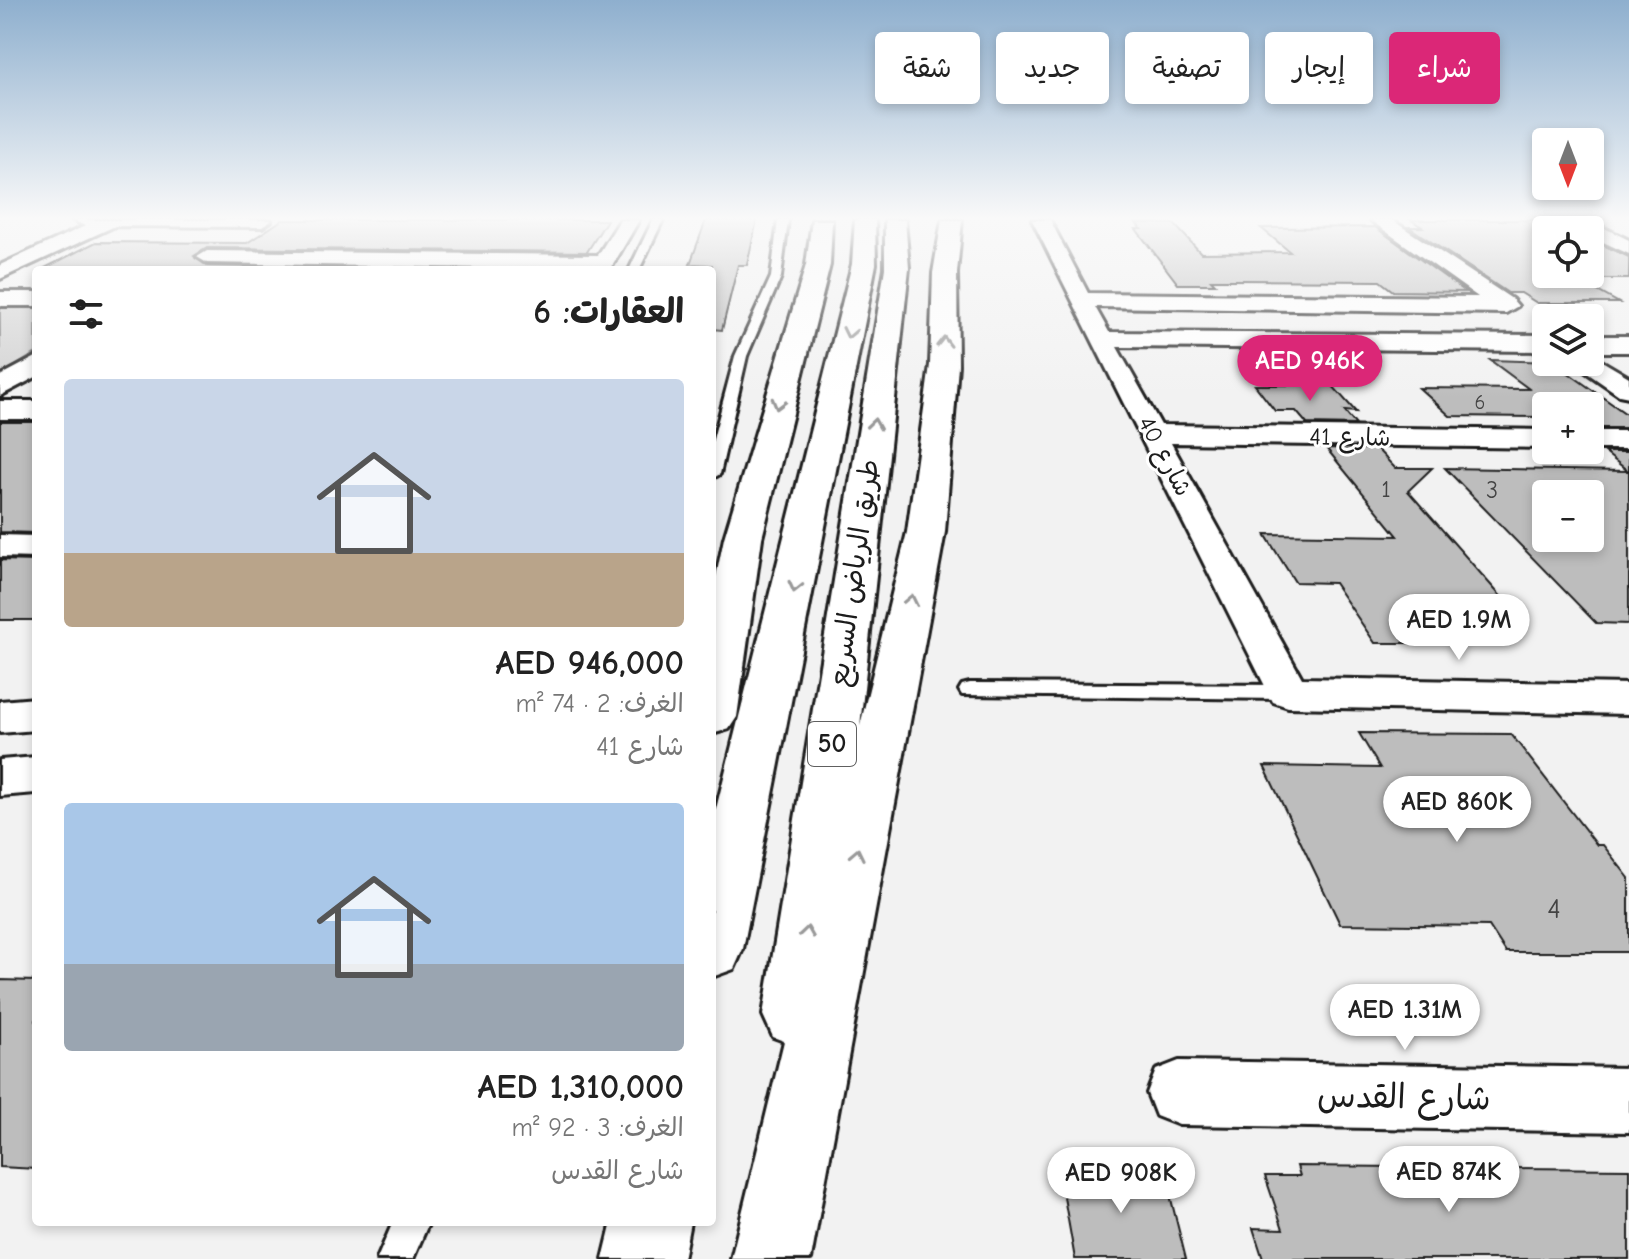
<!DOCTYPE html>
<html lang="ar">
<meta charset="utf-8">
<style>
body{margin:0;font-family:"Comic Neue","Playpen Sans Arabic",sans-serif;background:#f2f2f2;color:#222;direction:rtl;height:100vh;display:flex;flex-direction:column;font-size:30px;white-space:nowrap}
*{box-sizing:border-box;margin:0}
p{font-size:26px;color:#767676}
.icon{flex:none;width:44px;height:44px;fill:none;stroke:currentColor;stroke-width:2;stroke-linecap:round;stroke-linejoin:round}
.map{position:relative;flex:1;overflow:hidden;direction:ltr}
.panel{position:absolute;left:32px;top:266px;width:684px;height:960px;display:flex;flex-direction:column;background:#fff;border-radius:8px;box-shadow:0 4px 12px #0003;direction:rtl}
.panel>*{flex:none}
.hud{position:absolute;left:740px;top:32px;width:760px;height:72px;direction:rtl;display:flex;gap:16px}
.needle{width:52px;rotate:180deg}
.controls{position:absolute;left:1532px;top:128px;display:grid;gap:16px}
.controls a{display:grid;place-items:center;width:72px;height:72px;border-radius:8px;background:#fff;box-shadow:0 4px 12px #0003;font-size:40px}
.price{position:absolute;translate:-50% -68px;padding:0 18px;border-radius:28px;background:#fff;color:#222;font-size:26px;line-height:52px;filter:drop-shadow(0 2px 4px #0008)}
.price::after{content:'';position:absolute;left:50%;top:48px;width:24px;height:18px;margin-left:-12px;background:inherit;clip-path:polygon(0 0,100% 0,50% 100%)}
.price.on{background:#db2777;color:#fff}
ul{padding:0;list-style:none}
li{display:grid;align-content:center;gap:16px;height:424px;padding:0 32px}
li span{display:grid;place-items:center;height:248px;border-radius:8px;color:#555}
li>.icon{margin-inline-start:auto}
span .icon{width:144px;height:144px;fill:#fffc;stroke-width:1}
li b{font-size:34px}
h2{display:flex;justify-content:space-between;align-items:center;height:96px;padding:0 32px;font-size:34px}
.tag{padding:0 28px;border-radius:8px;background:#fff;box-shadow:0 4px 12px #0003;font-size:28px;line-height:72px}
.tag.on{background:#db2777;color:#fff}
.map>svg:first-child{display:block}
.green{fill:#d2d2d2;stroke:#777;stroke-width:2}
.building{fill:#bdbdbd;stroke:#1c1c1c;stroke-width:2;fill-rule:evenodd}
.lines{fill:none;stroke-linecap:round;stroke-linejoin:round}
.service-casing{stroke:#1c1c1c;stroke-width:6}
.minor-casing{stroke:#1c1c1c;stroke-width:6}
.motorway-casing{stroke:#1c1c1c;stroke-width:6}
.service{fill:#fff;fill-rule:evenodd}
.minor{fill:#fff;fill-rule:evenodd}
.motorway{fill:#fff;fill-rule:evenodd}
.oneway{stroke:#999}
.labels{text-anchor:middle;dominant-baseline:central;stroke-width:6;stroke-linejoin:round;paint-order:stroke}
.far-number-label{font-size:20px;fill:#444}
.far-street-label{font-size:24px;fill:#1c1c1c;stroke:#fff}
.number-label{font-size:24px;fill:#444}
.shield{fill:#fff;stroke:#606060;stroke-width:2}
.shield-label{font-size:26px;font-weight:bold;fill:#1c1c1c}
.street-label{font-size:28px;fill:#1c1c1c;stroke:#fff}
.near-number-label{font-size:28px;fill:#444}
.near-street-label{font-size:34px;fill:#1c1c1c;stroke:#fff}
</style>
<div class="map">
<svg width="1629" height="1259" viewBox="0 0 1629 1259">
<rect width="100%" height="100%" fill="#f2f2f2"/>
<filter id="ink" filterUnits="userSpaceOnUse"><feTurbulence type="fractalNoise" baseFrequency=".0125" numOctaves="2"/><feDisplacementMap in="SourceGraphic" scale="16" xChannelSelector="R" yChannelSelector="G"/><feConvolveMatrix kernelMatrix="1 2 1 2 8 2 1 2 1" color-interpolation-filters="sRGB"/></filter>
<g filter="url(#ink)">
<!-- green -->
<path class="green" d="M 0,302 L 36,302 L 36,353 L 0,375 Z"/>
<!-- building -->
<path class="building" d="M 282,220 L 607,220 L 587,252 L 207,248 L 194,256 L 207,266 L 437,270 L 41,270 L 96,242 L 247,243 Z
M 706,220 L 757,220 L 747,265 L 738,265 L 722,330 L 712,329 L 712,265 L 690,264 Z
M 1411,220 L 1561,220 L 1573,230 L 1546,230 L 1546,274 L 1590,274 L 1590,239 L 1629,257 L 1629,279 L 1576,279 L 1619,303 L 1537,303 L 1521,293 L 1508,293 L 1409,227 L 1422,227 Z
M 1136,223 L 1174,224 L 1201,253 L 1290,252 L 1261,228 L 1375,227 L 1466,292 L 1393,291 L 1380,281 L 1231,280 L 1211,280 L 1215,284 L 1178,284 L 1136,229 L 1141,229 Z
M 1490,360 L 1553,362 L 1629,416 L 1629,428 L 1590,428 L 1590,406 L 1546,406 L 1546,417 L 1450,416 L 1419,388 L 1529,389 Z
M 1255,385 L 1332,385 L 1356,412 L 1344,411 L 1356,425 L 1307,424 L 1296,411 L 1275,411 Z
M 0,422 L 36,422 L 36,533 L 0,532 Z
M 1326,448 L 1377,449 L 1395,468 L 1432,468 L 1408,491 L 1527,626 L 1494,625 L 1508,643 L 1375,643 L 1334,583 L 1295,582 L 1265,534 L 1398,536 Z
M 1604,452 L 1629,452 L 1629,624 L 1596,623 L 1445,468 L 1628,471 ZM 1546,494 L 1590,494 L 1590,538 L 1546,538 Z
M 0,560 L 36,561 L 36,620 L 0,620 Z
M 1359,733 L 1511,734 L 1597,845 L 1603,845 L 1629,878 L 1629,952 L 1506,952 L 1489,926 L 1340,924 L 1264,766 L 1380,768 Z
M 0,980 L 36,981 L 36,1169 L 0,1167 Z
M 1297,1166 L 1629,1169 L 1629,1259 L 1263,1259 L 1253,1228 L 1283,1229 L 1265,1176 L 1300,1176 Z
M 1059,1169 L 1164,1171 L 1186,1259 L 1075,1259 Z"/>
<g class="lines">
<defs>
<path id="service" d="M 653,220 L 663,220 L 639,270 L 629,270 Z
M 778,220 L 788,220 L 781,277 L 747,356 L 720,474 L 712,479 L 712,443 L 735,356 L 771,277 Z
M 970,683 L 1288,685 L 1296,687 L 1299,692 L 1296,697 L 1288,699 L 962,695 L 959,690 L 962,685 Z
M 393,1222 L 429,1222 L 413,1259 L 377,1259 Z"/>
<path id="minor" d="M 73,220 L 271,220 L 271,221 L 262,227 L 115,226 L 0,279 L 0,265 L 85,226 Z
M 620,220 L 639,220 L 610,270 L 207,263 L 197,257 L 207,251 L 598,255 Z
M 1032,220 L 1050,220 L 1088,293 L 1478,297 L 1370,220 L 1392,220 L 1512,299 L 1518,306 L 1506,313 L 1095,307 L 1109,332 L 1546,335 L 1546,351 L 1117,347 L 1161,425 L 1546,430 L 1546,448 L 1171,443 L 1302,678 L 1629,684 L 1629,714 L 1288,707 L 1273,702 Z
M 1564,220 L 1588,220 L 1629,240 L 1629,254 L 1590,236 L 1590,230 L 1578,230 Z
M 0,292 L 36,292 L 36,306 L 0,306 Z
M 1590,336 L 1629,336 L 1629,352 L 1590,352 Z
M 1590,354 L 1629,377 L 1629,397 L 1619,395 L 1580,368 L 1576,362 L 1590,362 Z
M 36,357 L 36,377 L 0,396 L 0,376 Z
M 0,401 L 36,401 L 36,419 L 0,419 Z
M 1590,431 L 1629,431 L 1629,449 L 1590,449 Z
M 0,535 L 36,536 L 36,558 L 0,557 Z
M 36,698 L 36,730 L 0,733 L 0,701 Z
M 36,757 L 36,793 L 0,796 L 0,760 Z
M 1179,1061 L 1629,1068 L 1629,1132 L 1179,1125 L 1156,1116 L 1147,1093 L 1156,1070 Z"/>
<path id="motorway" d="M 812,220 L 832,220 L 830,265 L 762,538 L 737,717 L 729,729 L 712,734 L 712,596 L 724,538 L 806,265 Z
M 855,220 L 875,220 L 876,264 L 743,949 L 734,969 L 712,977 L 712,825 L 852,264 Z
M 885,220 L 905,220 L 909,268 L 860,726 L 907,532 L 930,365 L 933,273 L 942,220 L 962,220 L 957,273 L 958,365 L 945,532 L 811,1259 L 731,1259 L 784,1041 L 773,1037 L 763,1015 L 885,268 Z
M 612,1222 L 690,1222 L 683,1259 L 603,1259 Z"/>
</defs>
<!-- service casing -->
<use href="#service" class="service-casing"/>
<!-- minor casing -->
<use href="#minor" class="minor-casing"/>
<!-- motorway casing -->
<use href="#motorway" class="motorway-casing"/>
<!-- service -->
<use href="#service" class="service"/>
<!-- minor -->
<use href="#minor" class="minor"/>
<!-- motorway -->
<use href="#motorway" class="motorway"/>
</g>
<!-- one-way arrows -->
<defs><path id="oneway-chevron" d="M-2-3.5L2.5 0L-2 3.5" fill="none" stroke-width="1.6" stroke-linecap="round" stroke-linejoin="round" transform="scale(2)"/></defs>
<g class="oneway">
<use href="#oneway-chevron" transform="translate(849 333) rotate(102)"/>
<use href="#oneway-chevron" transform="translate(944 342) rotate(-89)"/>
<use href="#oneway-chevron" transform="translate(778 404) rotate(105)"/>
<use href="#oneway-chevron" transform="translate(874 424) rotate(-82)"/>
<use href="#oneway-chevron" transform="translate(795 587) rotate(103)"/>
<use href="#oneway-chevron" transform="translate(911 600) rotate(-78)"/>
<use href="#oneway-chevron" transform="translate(857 854) rotate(-78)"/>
<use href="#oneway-chevron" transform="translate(807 932) rotate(-82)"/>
</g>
</g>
<!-- sky -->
<linearGradient id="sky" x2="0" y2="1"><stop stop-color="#8eafce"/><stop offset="0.55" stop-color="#f9f9f9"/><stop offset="1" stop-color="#f9f9f9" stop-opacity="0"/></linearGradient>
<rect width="1629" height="397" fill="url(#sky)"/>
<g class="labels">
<!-- far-number labels -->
<g class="far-number-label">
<text x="1480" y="402">6</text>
</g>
<!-- far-street labels -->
<g class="far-street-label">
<text transform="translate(1350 437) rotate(1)">شارع 41</text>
<text transform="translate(1165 456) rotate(62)">شارع 40</text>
</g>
<!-- number labels -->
<g class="number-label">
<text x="1386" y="489">1</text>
<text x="1492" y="490">3</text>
</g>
<!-- shield labels -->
<rect class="shield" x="808" y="722" width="48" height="44" rx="6"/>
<g class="shield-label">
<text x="832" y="744">50</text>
</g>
<!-- street labels -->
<g class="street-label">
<text transform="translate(854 573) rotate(-82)">طريق الرياض السريع</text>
</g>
<!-- near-number labels -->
<g class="near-number-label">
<text x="1554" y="909">4</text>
</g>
<!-- near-street labels -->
<g class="near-street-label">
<text transform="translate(1404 1097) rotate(1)">شارع القدس</text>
</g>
</g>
</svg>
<div class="controls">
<a><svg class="needle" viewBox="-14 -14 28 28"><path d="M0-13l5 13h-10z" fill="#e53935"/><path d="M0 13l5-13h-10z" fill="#767676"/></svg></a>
<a><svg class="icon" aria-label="locate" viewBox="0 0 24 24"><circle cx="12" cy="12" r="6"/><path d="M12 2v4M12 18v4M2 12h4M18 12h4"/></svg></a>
<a><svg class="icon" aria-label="layers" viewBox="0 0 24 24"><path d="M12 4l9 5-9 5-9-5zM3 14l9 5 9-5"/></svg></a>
<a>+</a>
<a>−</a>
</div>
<b class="price on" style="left:1310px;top:403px">AED 946K</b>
<b class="price" style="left:1459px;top:662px">AED 1.9M</b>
<b class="price" style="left:1457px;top:844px">AED 860K</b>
<b class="price" style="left:1405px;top:1052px">AED 1.31M</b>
<b class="price" style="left:1449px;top:1214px">AED 874K</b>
<b class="price" style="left:1121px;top:1215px">AED 908K</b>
<div class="hud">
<a class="tag on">شراء</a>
<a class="tag">إيجار</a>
<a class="tag">تصفية</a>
<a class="tag">جديد</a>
<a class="tag">شقة</a>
</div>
<section class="panel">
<h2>العقارات: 6<svg class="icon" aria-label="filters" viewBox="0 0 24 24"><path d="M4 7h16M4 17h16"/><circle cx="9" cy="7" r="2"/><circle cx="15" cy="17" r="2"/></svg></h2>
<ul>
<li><span style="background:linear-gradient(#c9d6e8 70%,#b9a48a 0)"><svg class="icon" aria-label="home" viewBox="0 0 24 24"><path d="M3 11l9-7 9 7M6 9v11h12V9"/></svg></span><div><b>AED 946,000</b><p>الغرف: 2 · 74 m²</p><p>شارع 41</p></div></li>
<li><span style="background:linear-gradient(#a9c7e8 65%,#9aa5b1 0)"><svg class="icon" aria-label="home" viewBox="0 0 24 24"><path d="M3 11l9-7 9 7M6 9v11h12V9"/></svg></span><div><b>AED 1,310,000</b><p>الغرف: 3 · 92 m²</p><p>شارع القدس</p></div></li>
</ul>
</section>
</div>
